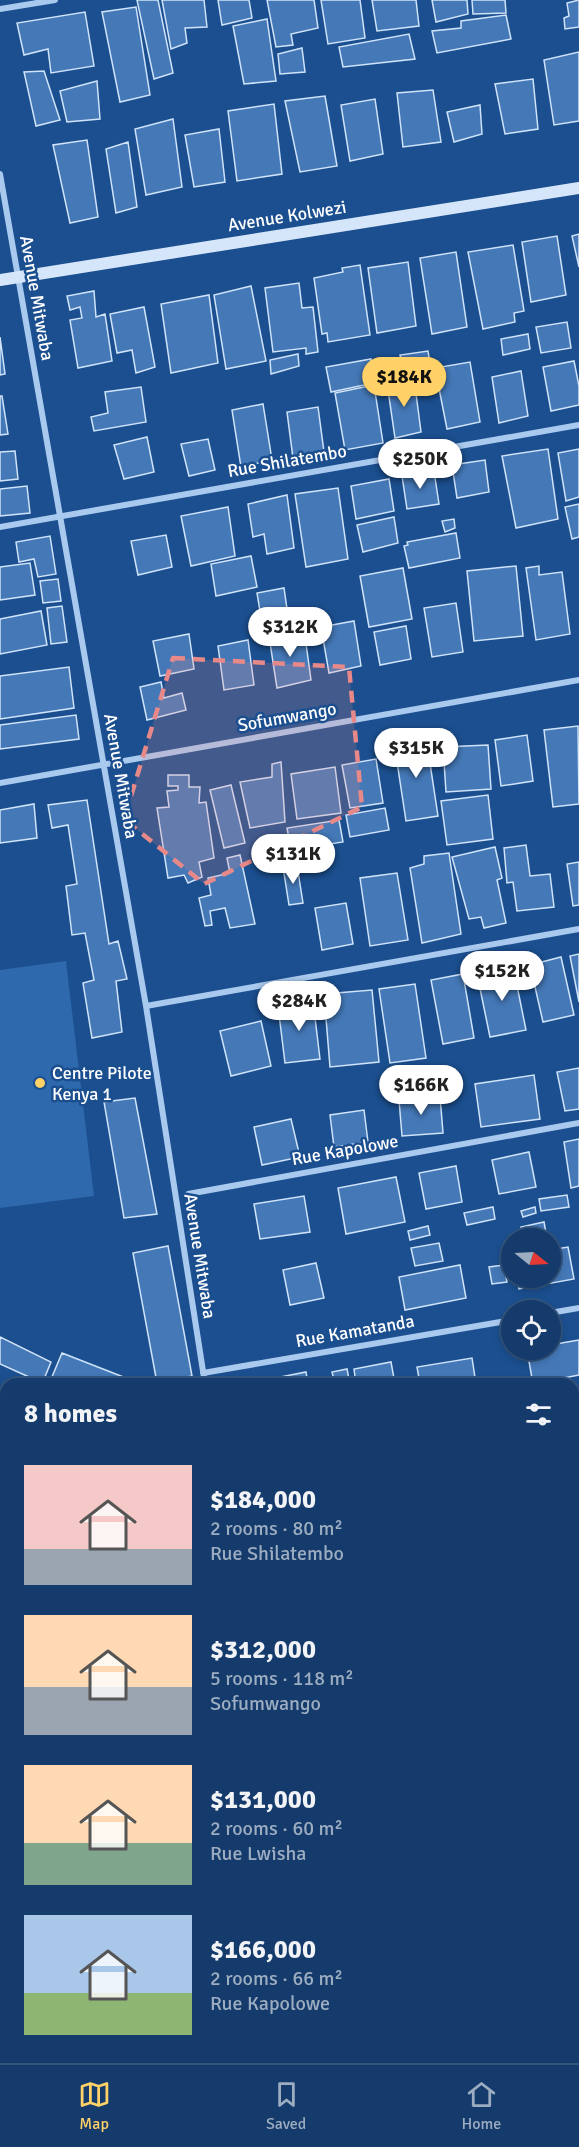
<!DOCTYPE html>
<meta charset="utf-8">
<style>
body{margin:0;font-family:Signika,sans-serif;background:#1d4271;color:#f1f3f6;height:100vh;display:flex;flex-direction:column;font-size:22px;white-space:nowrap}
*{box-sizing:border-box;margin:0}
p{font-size:20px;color:#9dadc1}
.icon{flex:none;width:33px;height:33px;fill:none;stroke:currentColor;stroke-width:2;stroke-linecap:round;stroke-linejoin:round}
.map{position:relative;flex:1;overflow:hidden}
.side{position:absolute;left:0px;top:1378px;width:579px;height:686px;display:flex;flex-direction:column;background:#143b6b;border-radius:18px 18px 0 0;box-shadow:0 3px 9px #0003,0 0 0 2px #33557e}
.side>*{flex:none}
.needle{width:39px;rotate:108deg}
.tools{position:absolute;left:501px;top:1228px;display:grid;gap:12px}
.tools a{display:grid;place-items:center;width:60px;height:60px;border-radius:50%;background:#143b6b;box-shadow:0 3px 9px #0003,0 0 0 2px #33557e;font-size:30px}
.price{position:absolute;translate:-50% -51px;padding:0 14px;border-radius:21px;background:#fff;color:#222;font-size:20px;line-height:39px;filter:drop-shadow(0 2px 3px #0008)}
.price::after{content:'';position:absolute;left:50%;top:36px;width:18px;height:14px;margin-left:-9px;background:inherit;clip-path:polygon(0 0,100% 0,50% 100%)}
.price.selected{background:#ffd166;color:#111}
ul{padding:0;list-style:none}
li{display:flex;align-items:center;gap:18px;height:150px;padding:0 24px}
li span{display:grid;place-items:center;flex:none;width:168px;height:120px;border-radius:0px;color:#555}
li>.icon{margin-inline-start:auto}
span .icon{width:72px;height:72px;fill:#fffc;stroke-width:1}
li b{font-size:26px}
h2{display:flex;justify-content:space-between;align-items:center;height:72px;padding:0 24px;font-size:26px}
.menu{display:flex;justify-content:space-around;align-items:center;height:84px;border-top:2px solid #33557e;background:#143b6b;font-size:16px;color:#9dadc1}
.menu a{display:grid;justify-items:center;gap:3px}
.menu .selected{color:#ffd166}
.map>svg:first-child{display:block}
.green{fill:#2e69ad}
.building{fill:#4478b7;stroke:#cfe3fa;stroke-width:1.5}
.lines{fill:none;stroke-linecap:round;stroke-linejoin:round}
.street{stroke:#a9c9ee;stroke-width:6}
.secondary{stroke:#d6e6fa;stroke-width:12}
.rail-casing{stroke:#fff;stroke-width:7}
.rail{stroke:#1b4f8f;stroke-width:4.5;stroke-dasharray:14;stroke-linecap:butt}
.marked{fill:#e88989;fill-opacity:0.2;stroke:#e88989;stroke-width:4.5;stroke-dasharray:12 8;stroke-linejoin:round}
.poi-dot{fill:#ffd166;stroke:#1b4f8f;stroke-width:2}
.labels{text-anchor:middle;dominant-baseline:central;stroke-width:5;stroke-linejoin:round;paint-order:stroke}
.street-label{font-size:18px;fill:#fff;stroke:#1b4f8f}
.poi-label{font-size:18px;fill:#fff;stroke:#1b4f8f;text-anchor:start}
</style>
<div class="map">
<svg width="579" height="2063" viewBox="0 0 579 2063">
<rect width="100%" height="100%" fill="#1b4f8f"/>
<!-- green -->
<path class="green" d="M 66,961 L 94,1196 L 0,1208 L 0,970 Z"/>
<!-- building -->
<path class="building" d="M 137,0 L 158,0 L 173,73 L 154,79 Z
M 162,0 L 204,0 L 207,27 L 185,28 L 187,43 L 171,49 Z
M 218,0 L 249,0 L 252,18 L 222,25 Z
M 267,0 L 314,0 L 318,28 L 291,34 L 293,45 L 276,47 Z
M 321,0 L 360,0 L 365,38 L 328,44 Z
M 372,0 L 416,0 L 419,26 L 377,31 Z
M 432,0 L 467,0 L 468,14 L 436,22 Z
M 472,0 L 505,0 L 506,13 L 473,14 Z
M 579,0 L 579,27 L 565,29 L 564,18 L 569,16 L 567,3 Z
M 136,7 L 150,95 L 120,102 L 102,12 Z
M 85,12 L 94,66 L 51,73 L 48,49 L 24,55 L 17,23 Z
M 506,15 L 511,39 L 437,53 L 432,31 L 461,28 L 461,21 Z
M 267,19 L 276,81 L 244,84 L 233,26 Z
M 409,34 L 415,59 L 343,67 L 339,47 Z
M 302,48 L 305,72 L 280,74 L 278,54 Z
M 579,52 L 579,121 L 554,125 L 544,60 Z
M 44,71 L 60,120 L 36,126 L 24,72 Z
M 533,79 L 538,129 L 505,134 L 495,84 Z
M 97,81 L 100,119 L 67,122 L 60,91 Z
M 433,90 L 441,142 L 403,147 L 397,93 Z
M 325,96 L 337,166 L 300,172 L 285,101 Z
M 375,99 L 383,154 L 350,161 L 341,105 Z
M 274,104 L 282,174 L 237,181 L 228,111 Z
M 480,105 L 482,134 L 454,142 L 447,112 Z
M 173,119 L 182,187 L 146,195 L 135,129 Z
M 219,129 L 225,182 L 194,187 L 185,135 Z
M 87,140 L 98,217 L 70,223 L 53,145 Z
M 128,142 L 137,207 L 116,213 L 106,149 Z
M 579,234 L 579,267 L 572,236 Z
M 557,236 L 566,295 L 531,302 L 522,242 Z
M 513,245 L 524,311 L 514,313 L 515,322 L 483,329 L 468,252 Z
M 456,252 L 467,327 L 432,334 L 420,258 Z
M 408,262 L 416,326 L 377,333 L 368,268 Z
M 360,265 L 370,335 L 328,342 L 327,333 L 322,334 L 314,278 L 343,272 L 342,268 Z
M 299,283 L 302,308 L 313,307 L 318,352 L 306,354 L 306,348 L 273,352 L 265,288 Z
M 251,286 L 266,361 L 226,369 L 214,295 Z
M 94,291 L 96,317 L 105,314 L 112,361 L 78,368 L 70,320 L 82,318 L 80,307 L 70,310 L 67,296 Z
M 209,295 L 218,363 L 171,373 L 161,304 Z
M 144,307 L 155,367 L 136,373 L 132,350 L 117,353 L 110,314 Z
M 567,322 L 571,348 L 541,353 L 536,327 Z
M 528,334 L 530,349 L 503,355 L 501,339 Z
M 0,337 L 5,374 L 0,375 Z
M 428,351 L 433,383 L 420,386 L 417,369 L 404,371 L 400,355 Z
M 298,354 L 299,366 L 271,374 L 270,360 Z
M 371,359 L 374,383 L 331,392 L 326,367 Z
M 574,361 L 579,386 L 579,405 L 551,411 L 543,367 Z
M 470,362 L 480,422 L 447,429 L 435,368 Z
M 521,371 L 528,416 L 499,423 L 492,377 Z
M 414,378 L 421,432 L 395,438 L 387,383 Z
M 374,385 L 383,443 L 345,450 L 335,393 Z
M 141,387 L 146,422 L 94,431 L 91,417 L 108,413 L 105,392 Z
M 0,396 L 2,396 L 8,434 L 0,435 Z
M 263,404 L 272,460 L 241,467 L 232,410 Z
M 318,407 L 324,452 L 293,458 L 287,412 Z
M 147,437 L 154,472 L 124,479 L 114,445 Z
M 208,439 L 215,470 L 189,476 L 181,444 Z
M 548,449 L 558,519 L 516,528 L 502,456 Z
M 579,449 L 579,497 L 566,501 L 558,453 Z
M 15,451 L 18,479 L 0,481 L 0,452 Z
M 485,460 L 489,492 L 457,498 L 452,465 Z
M 434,471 L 439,504 L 407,509 L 402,476 Z
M 389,479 L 394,511 L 356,519 L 351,486 Z
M 27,486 L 30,513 L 0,516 L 0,489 Z
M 338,488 L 348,559 L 306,567 L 295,494 Z
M 287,495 L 294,548 L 267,554 L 264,534 L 253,537 L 248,504 Z
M 579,504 L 579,537 L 572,539 L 565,507 Z
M 228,507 L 235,556 L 191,566 L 181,516 Z
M 394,517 L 398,543 L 363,552 L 357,525 Z
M 454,519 L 455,528 L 445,532 L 442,521 Z
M 456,533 L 460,558 L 409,568 L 404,546 L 408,545 L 407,542 Z
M 166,535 L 172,567 L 138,575 L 131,541 Z
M 50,536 L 56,574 L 38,577 L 34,559 L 19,562 L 16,542 Z
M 251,556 L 257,587 L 216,596 L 211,564 Z
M 30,563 L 35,595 L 0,600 L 0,567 Z
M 516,566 L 523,636 L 474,641 L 467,571 Z
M 539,566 L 539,575 L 562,572 L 570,634 L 536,640 L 526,568 Z
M 403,568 L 412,619 L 369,627 L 360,576 Z
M 58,579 L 61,601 L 43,603 L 40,581 Z
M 284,588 L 289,623 L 263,629 L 257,593 Z
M 456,603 L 463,652 L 432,657 L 424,608 Z
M 62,606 L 67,642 L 51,644 L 47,608 Z
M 41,611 L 47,645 L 0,654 L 0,619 Z
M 354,621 L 361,666 L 329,673 L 321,627 Z
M 406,626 L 411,659 L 380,665 L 374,632 Z
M 304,629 L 311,680 L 277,688 L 269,636 Z
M 189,634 L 194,669 L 160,676 L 153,641 Z
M 248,640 L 254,685 L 224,690 L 218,646 Z
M 69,667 L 74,708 L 0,719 L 0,676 Z
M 161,682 L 164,698 L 182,693 L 186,710 L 147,720 L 140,687 Z
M 76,715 L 79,739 L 0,749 L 0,725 Z
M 578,726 L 579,804 L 553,807 L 544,730 Z
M 527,735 L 533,781 L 501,786 L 495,740 Z
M 426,737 L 438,816 L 406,821 L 394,742 Z
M 488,745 L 491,789 L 446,792 L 443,747 Z
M 376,759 L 383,803 L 350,808 L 342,765 Z
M 281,762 L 285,822 L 250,828 L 240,782 L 272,777 L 272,764 Z
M 335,767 L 341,813 L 297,819 L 291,774 Z
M 168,775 L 189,775 L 189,787 L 200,787 L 199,803 L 206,802 L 214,858 L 199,862 L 202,877 L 188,883 L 184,875 L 168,878 L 157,808 L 169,807 L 167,791 L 178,790 L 178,786 L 168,786 Z
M 231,785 L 245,843 L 224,848 L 210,790 Z
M 488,795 L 493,839 L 447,845 L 441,801 Z
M 87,800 L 109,944 L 118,941 L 127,979 L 116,981 L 122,1032 L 92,1038 L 83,983 L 94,980 L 85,933 L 72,935 L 66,886 L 77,884 L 68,825 L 52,828 L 48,805 Z
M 34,804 L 37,838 L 0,843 L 0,810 Z
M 385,808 L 389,830 L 350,837 L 346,815 Z
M 339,820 L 343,842 L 291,850 L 287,828 Z
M 526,845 L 530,876 L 550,874 L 554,907 L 517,911 L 513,882 L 507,883 L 504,848 Z
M 495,847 L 502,878 L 497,880 L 506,923 L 484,928 L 481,917 L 469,919 L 452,857 Z
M 449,853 L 461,934 L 422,943 L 410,868 L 424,864 L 424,856 Z
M 240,855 L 255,924 L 230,928 L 225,908 L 210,911 L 212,925 L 205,926 L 199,898 L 211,895 L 208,878 L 230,873 L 227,858 Z
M 579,862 L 579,905 L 573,906 L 567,864 Z
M 297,865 L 303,903 L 289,905 L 283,867 Z
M 397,873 L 408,940 L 370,946 L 360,878 Z
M 346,903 L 353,944 L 322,950 L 315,908 Z
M 579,954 L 579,1002 L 570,956 Z
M 561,957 L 574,1015 L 543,1022 L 530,965 Z
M 513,966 L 526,1030 L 490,1037 L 477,974 Z
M 463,974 L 474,1038 L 443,1044 L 431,980 Z
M 415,984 L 426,1058 L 390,1063 L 379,989 Z
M 372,990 L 379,1062 L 330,1067 L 324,994 Z
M 313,1001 L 320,1059 L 285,1063 L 278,1006 Z
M 261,1021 L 271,1066 L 231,1076 L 220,1031 Z
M 579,1068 L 579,1109 L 565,1111 L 557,1072 Z
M 534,1075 L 540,1119 L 481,1127 L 475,1084 Z
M 440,1096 L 443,1133 L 402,1136 L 399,1100 Z
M 135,1098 L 157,1214 L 124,1218 L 104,1102 Z
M 364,1110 L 368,1142 L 334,1147 L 330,1115 Z
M 291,1119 L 300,1157 L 262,1165 L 254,1127 Z
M 579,1139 L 579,1186 L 571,1188 L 564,1142 Z
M 529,1152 L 536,1187 L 499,1194 L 492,1160 Z
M 456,1166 L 462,1202 L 426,1209 L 419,1173 Z
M 396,1177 L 405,1222 L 346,1234 L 338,1188 Z
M 567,1195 L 569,1207 L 541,1211 L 539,1199 Z
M 304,1196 L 310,1232 L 260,1239 L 254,1204 Z
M 493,1207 L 495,1219 L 467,1225 L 464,1213 Z
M 535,1207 L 536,1213 L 523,1217 L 521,1211 Z
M 544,1222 L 547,1239 L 524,1239 L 521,1227 Z
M 428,1226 L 430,1235 L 410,1240 L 408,1231 Z
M 439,1243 L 443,1261 L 415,1266 L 411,1248 Z
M 168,1246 L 192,1376 L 157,1383 L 133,1253 Z
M 568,1247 L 574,1279 L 519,1289 L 517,1278 L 550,1278 L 550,1250 Z
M 316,1263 L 324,1298 L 290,1305 L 283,1270 Z
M 460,1265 L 466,1298 L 405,1310 L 399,1277 Z
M 504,1265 L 507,1282 L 492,1284 L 489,1267 Z
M 0,1337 L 51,1362 L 42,1384 L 27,1384 L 29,1377 L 0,1364 Z
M 579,1340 L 579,1375 L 533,1384 L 527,1350 L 550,1350 L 550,1345 Z
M 62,1353 L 126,1378 L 124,1384 L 49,1384 Z
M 472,1358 L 476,1384 L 420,1384 L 417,1367 Z
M 391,1362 L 395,1384 L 356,1384 L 354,1369 Z
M 347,1369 L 350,1384 L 332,1384 L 335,1384 L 332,1372 Z
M 306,1372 L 308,1384 L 266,1384 L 265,1380 Z
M 579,1576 L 579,1601 L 573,1602 L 573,1577 Z
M 0,1779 L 6,1780 L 6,1871 L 0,1869 Z
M 6,1881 L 6,1916 L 1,1916 Z
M 0,1949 L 6,1950 L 6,1971 L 0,1970 Z
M 58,2058 L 81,2058 L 81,2063 L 58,2063 Z
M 381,2058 L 426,2058 L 426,2063 L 380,2063 Z"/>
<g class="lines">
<!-- street -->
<path class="street" d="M 0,9 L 55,0
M 0,174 L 146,1006 L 205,1384
M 0,527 L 579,425
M 0,783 L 579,680
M 146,1006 L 579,929
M 188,1194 L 579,1123
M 550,1313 L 579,1308
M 203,1373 L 512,1320
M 0,1931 L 6,1932
M 100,2063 L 100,2058
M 573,2063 L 577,2031"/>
<!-- secondary -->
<path class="secondary" d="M 0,280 L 579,188
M 0,1415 L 6,1418
M 573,1653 L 579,1653
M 0,1723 L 6,1725
M 573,2028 L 579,2031"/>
<defs>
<path id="rail" d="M 0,1590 L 6,1593
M 573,1881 L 579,1884"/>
</defs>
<!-- rail casing -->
<use href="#rail" class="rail-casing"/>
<!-- rail -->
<use href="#rail" class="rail"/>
</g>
<!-- marked area -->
<path class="marked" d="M 173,658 L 349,667 L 362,807 L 204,884 L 124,819 Z"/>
<!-- markers -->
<circle class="poi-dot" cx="40" cy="1083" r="6"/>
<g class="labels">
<!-- street labels -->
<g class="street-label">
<text transform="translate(287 216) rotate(-9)">Avenue Kolwezi</text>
<text transform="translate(37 298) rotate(80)">Avenue Mitwaba</text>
<text transform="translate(287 461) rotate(-10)">Rue Shilatembo</text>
<text transform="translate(287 717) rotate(-10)">Sofumwango</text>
<text transform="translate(121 776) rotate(80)">Avenue Mitwaba</text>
<text transform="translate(345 1150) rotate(-10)">Rue Kapolowe</text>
<text transform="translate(200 1256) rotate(81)">Avenue Mitwaba</text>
<text transform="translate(355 1331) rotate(-10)">Rue Kamatanda</text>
</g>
<!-- poi labels -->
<g class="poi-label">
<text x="52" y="1073">Centre Pilote<tspan x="52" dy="21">Kenya 1</tspan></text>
</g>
</g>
</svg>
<div class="tools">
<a><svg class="needle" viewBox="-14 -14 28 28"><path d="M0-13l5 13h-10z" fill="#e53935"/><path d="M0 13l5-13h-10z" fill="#9dadc1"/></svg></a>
<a><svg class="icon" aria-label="locate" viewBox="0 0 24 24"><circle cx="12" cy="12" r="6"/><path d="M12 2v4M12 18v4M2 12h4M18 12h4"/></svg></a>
</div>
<b class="price selected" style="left:404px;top:408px">$184K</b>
<b class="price" style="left:420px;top:490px">$250K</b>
<b class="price" style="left:290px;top:658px">$312K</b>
<b class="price" style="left:416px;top:779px">$315K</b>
<b class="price" style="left:293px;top:885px">$131K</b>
<b class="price" style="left:502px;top:1002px">$152K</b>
<b class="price" style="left:299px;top:1032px">$284K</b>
<b class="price" style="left:421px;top:1116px">$166K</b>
<section class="side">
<h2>8 homes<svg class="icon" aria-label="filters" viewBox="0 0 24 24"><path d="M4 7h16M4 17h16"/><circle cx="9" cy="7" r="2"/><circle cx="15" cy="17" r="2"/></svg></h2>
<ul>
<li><span style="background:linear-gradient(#f6c9c9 70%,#9aa5b1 0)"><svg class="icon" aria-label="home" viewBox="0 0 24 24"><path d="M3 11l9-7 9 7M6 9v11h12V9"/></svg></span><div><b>$184,000</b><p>2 rooms · 80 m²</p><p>Rue Shilatembo</p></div></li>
<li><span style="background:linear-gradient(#ffd9b3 60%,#9aa5b1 0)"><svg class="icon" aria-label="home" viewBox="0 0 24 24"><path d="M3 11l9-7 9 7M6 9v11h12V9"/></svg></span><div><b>$312,000</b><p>5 rooms · 118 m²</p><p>Sofumwango</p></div></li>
<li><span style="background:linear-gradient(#ffd9b3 65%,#7fa58c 0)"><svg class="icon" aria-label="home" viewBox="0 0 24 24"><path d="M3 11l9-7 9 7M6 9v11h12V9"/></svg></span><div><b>$131,000</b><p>2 rooms · 60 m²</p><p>Rue Lwisha</p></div></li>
<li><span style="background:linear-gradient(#a9c7e8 65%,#8fb573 0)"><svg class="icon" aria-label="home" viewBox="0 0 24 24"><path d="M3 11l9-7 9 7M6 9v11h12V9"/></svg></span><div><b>$166,000</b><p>2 rooms · 66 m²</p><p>Rue Kapolowe</p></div></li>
</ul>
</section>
</div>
<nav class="menu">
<a class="selected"><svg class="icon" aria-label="map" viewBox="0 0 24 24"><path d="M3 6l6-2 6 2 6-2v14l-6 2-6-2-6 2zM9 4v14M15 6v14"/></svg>Map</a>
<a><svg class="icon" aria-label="saved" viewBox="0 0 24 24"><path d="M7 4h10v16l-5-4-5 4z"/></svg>Saved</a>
<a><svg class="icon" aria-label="home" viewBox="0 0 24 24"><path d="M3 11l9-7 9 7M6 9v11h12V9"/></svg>Home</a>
</nav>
